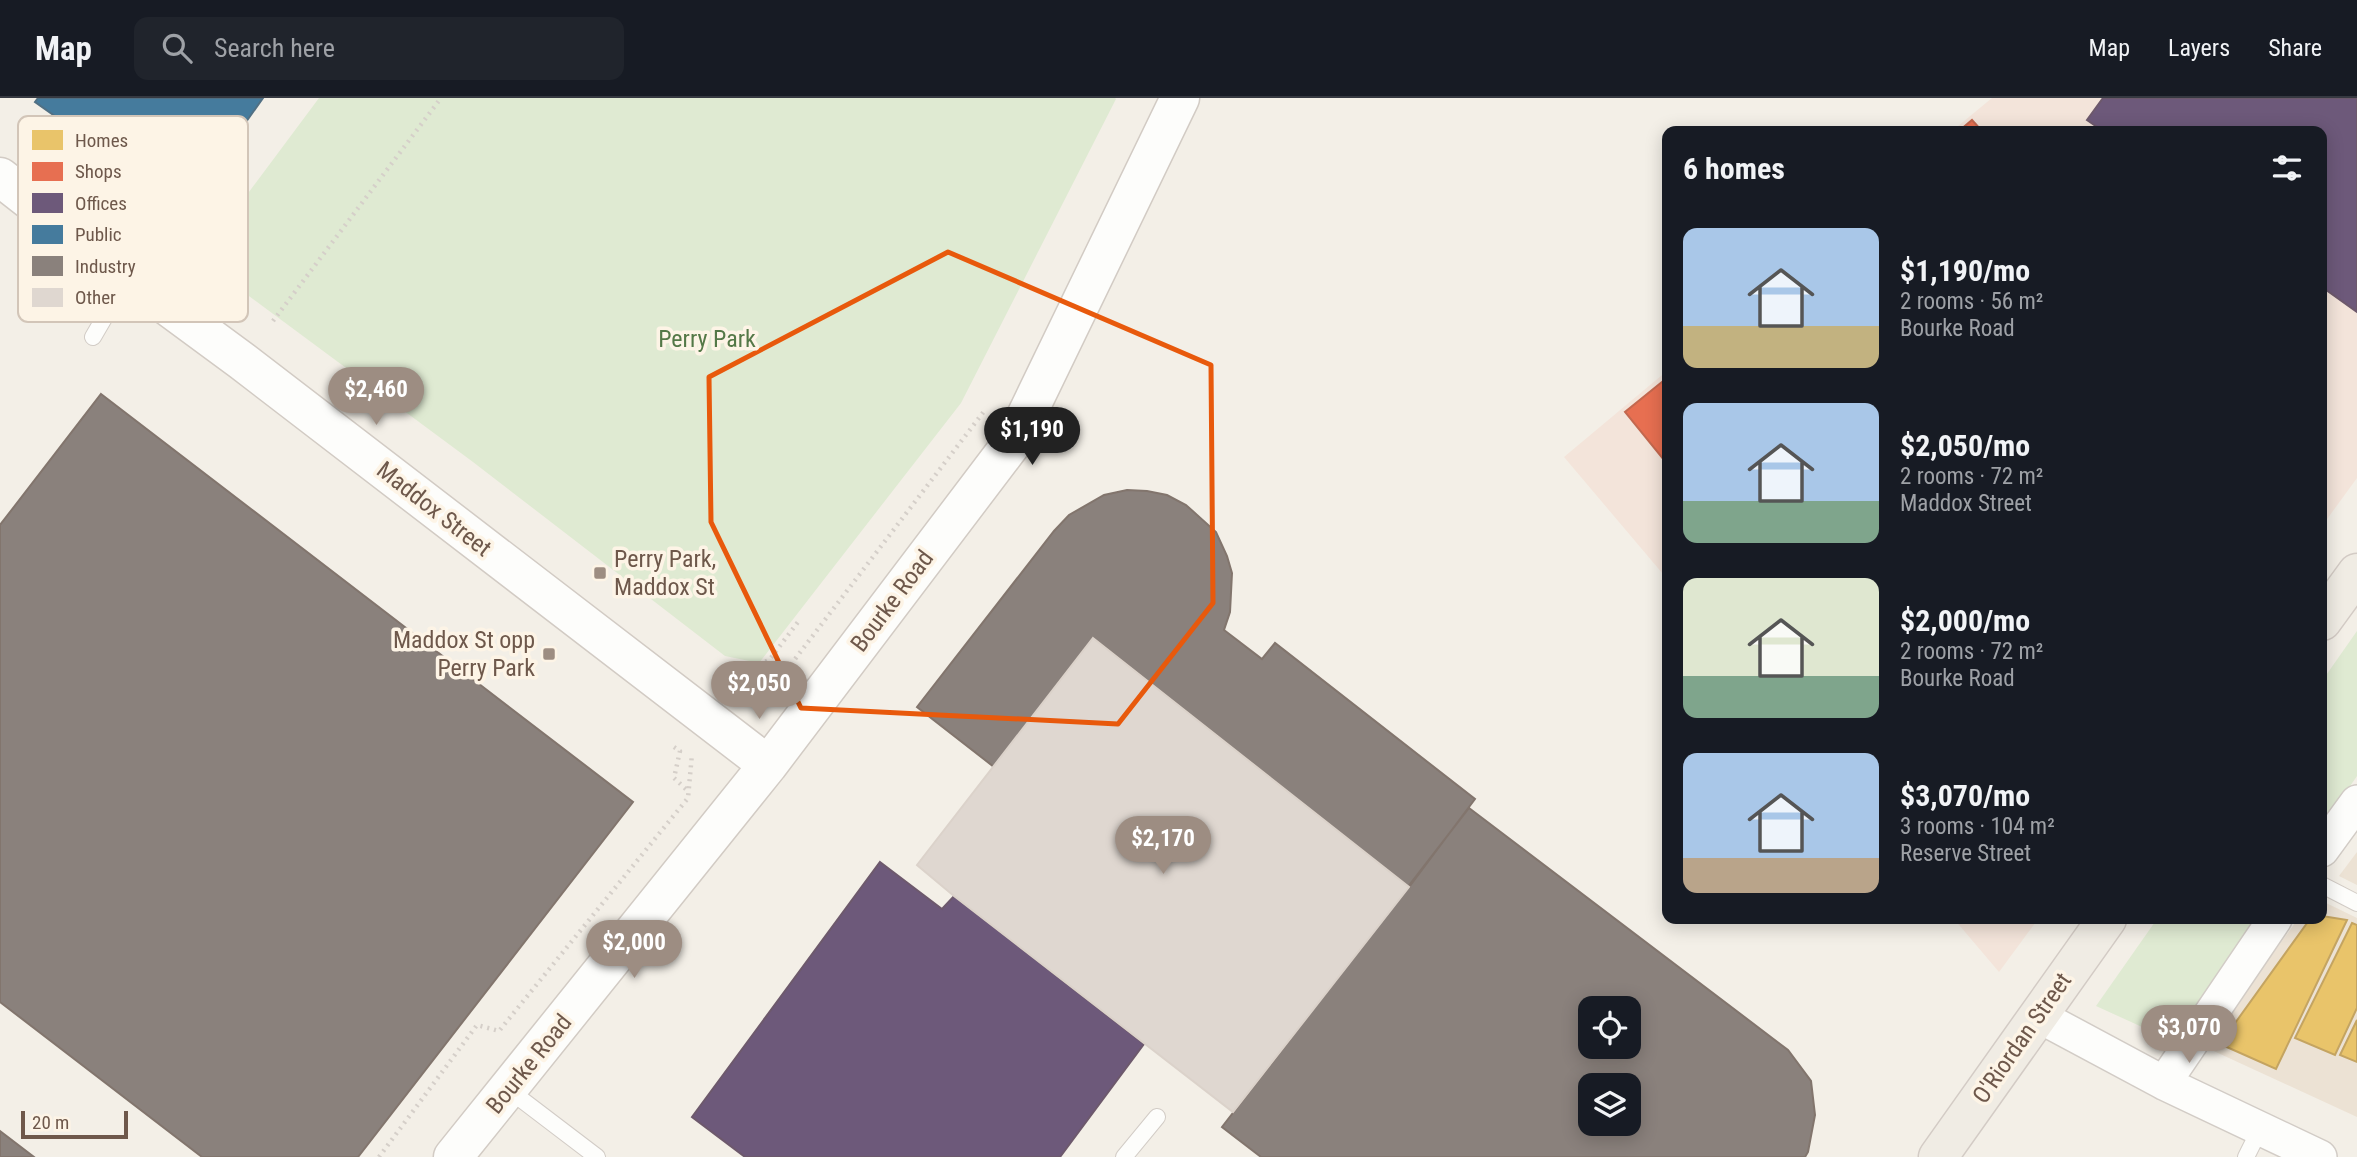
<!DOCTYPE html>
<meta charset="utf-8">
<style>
body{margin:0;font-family:"Roboto Condensed",sans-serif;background:#20242c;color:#f1f3f6;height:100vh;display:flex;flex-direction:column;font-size:26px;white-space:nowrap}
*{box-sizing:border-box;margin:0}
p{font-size:23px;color:#9ea1a6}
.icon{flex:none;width:38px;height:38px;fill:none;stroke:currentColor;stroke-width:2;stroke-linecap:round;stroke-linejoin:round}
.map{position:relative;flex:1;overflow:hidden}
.panel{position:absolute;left:1662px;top:28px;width:665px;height:798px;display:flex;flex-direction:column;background:#171b24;border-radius:14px;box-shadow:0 4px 18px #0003}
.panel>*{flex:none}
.fabs{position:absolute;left:1578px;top:898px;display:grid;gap:14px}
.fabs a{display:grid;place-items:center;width:63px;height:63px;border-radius:14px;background:#171b24;box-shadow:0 4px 18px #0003;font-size:35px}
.scale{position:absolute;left:21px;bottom:18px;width:107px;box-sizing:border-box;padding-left:7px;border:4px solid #6e584b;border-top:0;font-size:19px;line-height:24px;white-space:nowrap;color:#6e584b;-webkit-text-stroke:5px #fdf4e6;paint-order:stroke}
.price{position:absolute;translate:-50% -60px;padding:0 16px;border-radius:24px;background:#9d8d82;color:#fff;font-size:23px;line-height:46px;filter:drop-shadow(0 2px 4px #0008)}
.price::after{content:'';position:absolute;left:50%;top:42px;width:21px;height:16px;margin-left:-10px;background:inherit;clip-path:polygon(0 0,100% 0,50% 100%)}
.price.current{background:#222;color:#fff}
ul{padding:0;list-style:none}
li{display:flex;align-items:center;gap:21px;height:175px;padding:0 21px}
li span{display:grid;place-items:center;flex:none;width:196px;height:140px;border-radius:14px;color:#555}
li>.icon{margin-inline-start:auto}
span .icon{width:84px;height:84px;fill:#fffc;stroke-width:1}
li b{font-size:30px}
h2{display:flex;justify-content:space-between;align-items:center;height:84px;padding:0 21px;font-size:30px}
header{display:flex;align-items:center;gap:42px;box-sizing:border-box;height:98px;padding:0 35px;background:#171b24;border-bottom:2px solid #363941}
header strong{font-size:33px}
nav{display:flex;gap:38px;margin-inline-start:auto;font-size:24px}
.search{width:490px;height:63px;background:#20242c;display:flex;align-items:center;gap:18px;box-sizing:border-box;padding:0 24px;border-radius:14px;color:#9ea1a6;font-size:26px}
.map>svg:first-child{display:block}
.residential{fill:#ece2d4}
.commercial{fill:#f3e4da}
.green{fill:#dfead2}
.homes{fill:#e9c46a;stroke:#c4a461;stroke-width:2}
.shops{fill:#e76f51;stroke:#c3684f;stroke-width:2}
.offices{fill:#6d597a;stroke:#6d596c;stroke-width:2}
.public{fill:#457b9d;stroke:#517084;stroke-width:2}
.industry{fill:#8a817c;stroke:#82756d;stroke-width:2;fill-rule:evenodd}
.building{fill:#dfd7d0;stroke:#dbd2ca;stroke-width:2}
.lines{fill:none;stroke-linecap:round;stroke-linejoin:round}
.lane-casing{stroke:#d2ccc6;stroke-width:18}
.street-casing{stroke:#d2ccc6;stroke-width:36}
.secondary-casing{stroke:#d2cbc4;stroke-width:41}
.primary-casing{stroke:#d3cbc5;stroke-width:41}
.path{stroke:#d5cfc9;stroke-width:4.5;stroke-dasharray:2 5;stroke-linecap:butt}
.lane{stroke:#fdfdfb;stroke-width:16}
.street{stroke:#fdfdfb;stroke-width:33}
.secondary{stroke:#fdfdfb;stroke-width:38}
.primary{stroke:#f0ece4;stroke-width:38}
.marked{fill:none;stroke:#e8590c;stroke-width:5;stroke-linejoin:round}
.poi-dot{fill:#9d8d82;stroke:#fdf4e6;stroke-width:2.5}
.labels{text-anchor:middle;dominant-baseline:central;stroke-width:7;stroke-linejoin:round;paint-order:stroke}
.park-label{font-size:24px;fill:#547847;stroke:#fdf4e6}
.street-label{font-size:24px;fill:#6e584b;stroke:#fdf4e6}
.poi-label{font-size:24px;fill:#6e584b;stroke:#fdf4e6;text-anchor:start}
.key{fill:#fdf4e6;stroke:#d2c5b8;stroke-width:2}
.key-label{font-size:19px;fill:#6e584b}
</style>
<header>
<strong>Map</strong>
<div class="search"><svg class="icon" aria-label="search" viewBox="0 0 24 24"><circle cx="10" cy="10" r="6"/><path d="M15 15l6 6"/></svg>Search here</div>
<nav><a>Map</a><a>Layers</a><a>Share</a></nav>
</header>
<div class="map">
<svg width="2357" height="1059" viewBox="0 0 2357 1059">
<rect width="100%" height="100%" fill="#f3efe7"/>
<!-- residential -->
<path class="residential" d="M 2357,754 L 2357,787 L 2339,778 Z
M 2322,803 L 2357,820 L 2357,1019 L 2205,949 L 2298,821 L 2322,821 Z"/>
<!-- commercial -->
<path class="commercial" d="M 1992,0 L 2357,0 L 2357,380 L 2322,428 L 2322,33 L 1952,33 Z
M 1668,272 L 1668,482 L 1564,359 Z
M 1954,821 L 2038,821 L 1999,874 Z"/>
<!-- green -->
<path class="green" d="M 319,0 L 1115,0 L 1116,1 L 961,305 L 759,565 L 725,558 L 473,364 L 199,161 Z
M 2357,533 L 2357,678 L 2322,729 L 2322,583 Z
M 2157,821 L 2259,821 L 2175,944 L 2096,908 Z"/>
<!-- homes -->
<path class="homes" d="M 2322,818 L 2347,822 L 2276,971 L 2220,946 L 2310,821 L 2322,821 Z
M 2352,825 L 2357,827 L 2357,910 L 2335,957 L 2295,940 Z
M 2357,922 L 2357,964 L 2340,957 Z"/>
<!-- shops -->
<path class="shops" d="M 1972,22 L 1982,33 L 1959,33 Z
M 1668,279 L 1668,367 L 1625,314 Z"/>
<!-- offices -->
<path class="offices" d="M 2103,0 L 2357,0 L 2357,214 L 2322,189 L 2322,33 L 2103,33 L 2087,22 Z
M 880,764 L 942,811 L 954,798 L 1144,946 L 1060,1059 L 745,1059 L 692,1019 Z"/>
<!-- public -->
<path class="public" d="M 38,0 L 263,0 L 185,110 L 35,4 Z"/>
<!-- industry -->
<path class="industry" d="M 101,296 L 633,704 L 358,1059 L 202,1059 L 0,904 L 0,427 Z
M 1127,392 L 1147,393 L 1167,397 L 1186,407 L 1216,434 L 1227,458 L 1232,475 L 1230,514 L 1224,532 L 1262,561 L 1275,545 L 1475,701 L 1409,789 L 1093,540 L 994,669 L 917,609 L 1054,433 L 1069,417 L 1104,397 Z
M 1469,710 L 1788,952 L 1811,983 L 1815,1017 L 1808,1054 L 1805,1059 L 1261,1059 L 1222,1029 ZM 1591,910 L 1629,910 L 1629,948 L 1591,948 ZM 1591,987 L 1629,987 L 1629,1026 L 1591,1026 Z
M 0,1033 L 34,1059 L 0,1059 Z"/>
<!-- building -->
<path class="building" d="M 1093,540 L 1409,789 L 1233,1014 L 954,798 L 917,767 Z"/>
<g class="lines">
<defs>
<path id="lane" d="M 93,239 L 128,179
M 2322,787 L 2357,805
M 509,992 L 597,1059
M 1124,1059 L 1157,1019
M 2246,1059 L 2260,1031"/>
<path id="street" d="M 2322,752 L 2357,704
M 2037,917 L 2164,985 L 2320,1059
M 2164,985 L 2275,821"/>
<path id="secondary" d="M 0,79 L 128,179 L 242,263 L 768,667
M 453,1059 L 768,667 L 1015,341 L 1180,0"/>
<path id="primary" d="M 2322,523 L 2357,475
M 1938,1059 L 2107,821"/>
</defs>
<!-- lane casing -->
<use href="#lane" class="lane-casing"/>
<!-- street casing -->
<use href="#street" class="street-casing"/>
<!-- secondary casing -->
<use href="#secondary" class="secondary-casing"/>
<!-- primary casing -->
<use href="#primary" class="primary-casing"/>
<!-- path -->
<path class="path" d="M 273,223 L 441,0
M 723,588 L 770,561 L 798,524
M 739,597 L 743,593 L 779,582 L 985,312
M 674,649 L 680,653 L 674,680 L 689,694
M 379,1059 L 477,927 L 499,933 L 688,700 L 692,656"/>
<!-- lane -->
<use href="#lane" class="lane"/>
<!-- street -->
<use href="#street" class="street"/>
<!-- secondary -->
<use href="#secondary" class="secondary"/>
<!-- primary -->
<use href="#primary" class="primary"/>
</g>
<!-- marked area -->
<path class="marked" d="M 948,154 L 1211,267 L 1213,505 L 1118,626 L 801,610 L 711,424 L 709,279 Z"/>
<!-- markers -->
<g class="poi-dot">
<rect x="593" y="468" width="14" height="14" rx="3.5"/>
<rect x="542" y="549" width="14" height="14" rx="3.5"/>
</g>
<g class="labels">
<!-- park labels -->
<g class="park-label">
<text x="707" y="241">Perry Park</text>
</g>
<!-- street labels -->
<g class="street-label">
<text transform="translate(434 411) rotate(38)">Maddox Street</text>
<text transform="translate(892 503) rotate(-53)">Bourke Road</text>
<text transform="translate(2022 940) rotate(-55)">O'Riordan Street</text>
<text transform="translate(529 966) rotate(-51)">Bourke Road</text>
</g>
<!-- poi labels -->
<g class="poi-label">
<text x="614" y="461">Perry Park,<tspan x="614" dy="28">Maddox St</tspan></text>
<text x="535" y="542" text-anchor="end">Maddox St opp<tspan x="535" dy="28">Perry Park</tspan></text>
</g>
</g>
<!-- legend -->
<rect x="18" y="18" width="230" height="206" rx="10" class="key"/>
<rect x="32" y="32" width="31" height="20" fill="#e9c46a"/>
<rect x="32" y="64" width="31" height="19" fill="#e76f51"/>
<rect x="32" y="95" width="31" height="20" fill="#6d597a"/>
<rect x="32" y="127" width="31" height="19" fill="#457b9d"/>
<rect x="32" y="158" width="31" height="20" fill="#8a817c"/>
<rect x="32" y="190" width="31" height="19" fill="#dfd7d0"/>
<g class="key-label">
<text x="75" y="49">Homes</text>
<text x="75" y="80">Shops</text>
<text x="75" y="112">Offices</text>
<text x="75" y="143">Public</text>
<text x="75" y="175">Industry</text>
<text x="75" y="206">Other</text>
</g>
</svg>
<div class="fabs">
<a><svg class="icon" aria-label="locate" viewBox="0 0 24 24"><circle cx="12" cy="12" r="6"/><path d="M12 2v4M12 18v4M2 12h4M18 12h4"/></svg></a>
<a><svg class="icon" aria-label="layers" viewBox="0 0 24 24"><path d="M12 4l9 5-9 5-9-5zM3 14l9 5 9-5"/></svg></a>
</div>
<div class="scale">20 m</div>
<b class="price" style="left:376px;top:329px">$2,460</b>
<b class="price current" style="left:1032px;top:369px">$1,190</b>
<b class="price" style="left:759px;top:623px">$2,050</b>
<b class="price" style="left:1163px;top:778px">$2,170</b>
<b class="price" style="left:634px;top:882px">$2,000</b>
<b class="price" style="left:2189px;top:967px">$3,070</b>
<section class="panel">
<h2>6 homes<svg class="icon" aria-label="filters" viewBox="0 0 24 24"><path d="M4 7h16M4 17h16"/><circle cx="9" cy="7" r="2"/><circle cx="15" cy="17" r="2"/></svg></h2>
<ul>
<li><span style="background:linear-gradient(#a9c7e8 70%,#c2b280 0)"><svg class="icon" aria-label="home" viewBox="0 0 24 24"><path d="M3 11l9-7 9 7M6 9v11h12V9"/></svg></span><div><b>$1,190/mo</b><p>2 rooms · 56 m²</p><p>Bourke Road</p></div></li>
<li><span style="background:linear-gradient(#a9c7e8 70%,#7fa58c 0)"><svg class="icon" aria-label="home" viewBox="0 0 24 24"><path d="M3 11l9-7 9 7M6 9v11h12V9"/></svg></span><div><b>$2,050/mo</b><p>2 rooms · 72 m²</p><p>Maddox Street</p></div></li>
<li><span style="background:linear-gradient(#dfe7d0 70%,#7fa58c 0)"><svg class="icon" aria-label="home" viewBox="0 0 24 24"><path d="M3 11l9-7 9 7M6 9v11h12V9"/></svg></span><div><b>$2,000/mo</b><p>2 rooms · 72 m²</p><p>Bourke Road</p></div></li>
<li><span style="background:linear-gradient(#a9c7e8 75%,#b9a48a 0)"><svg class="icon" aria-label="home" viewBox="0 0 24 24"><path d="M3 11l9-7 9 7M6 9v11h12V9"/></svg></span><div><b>$3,070/mo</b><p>3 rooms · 104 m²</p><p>Reserve Street</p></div></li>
</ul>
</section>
</div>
